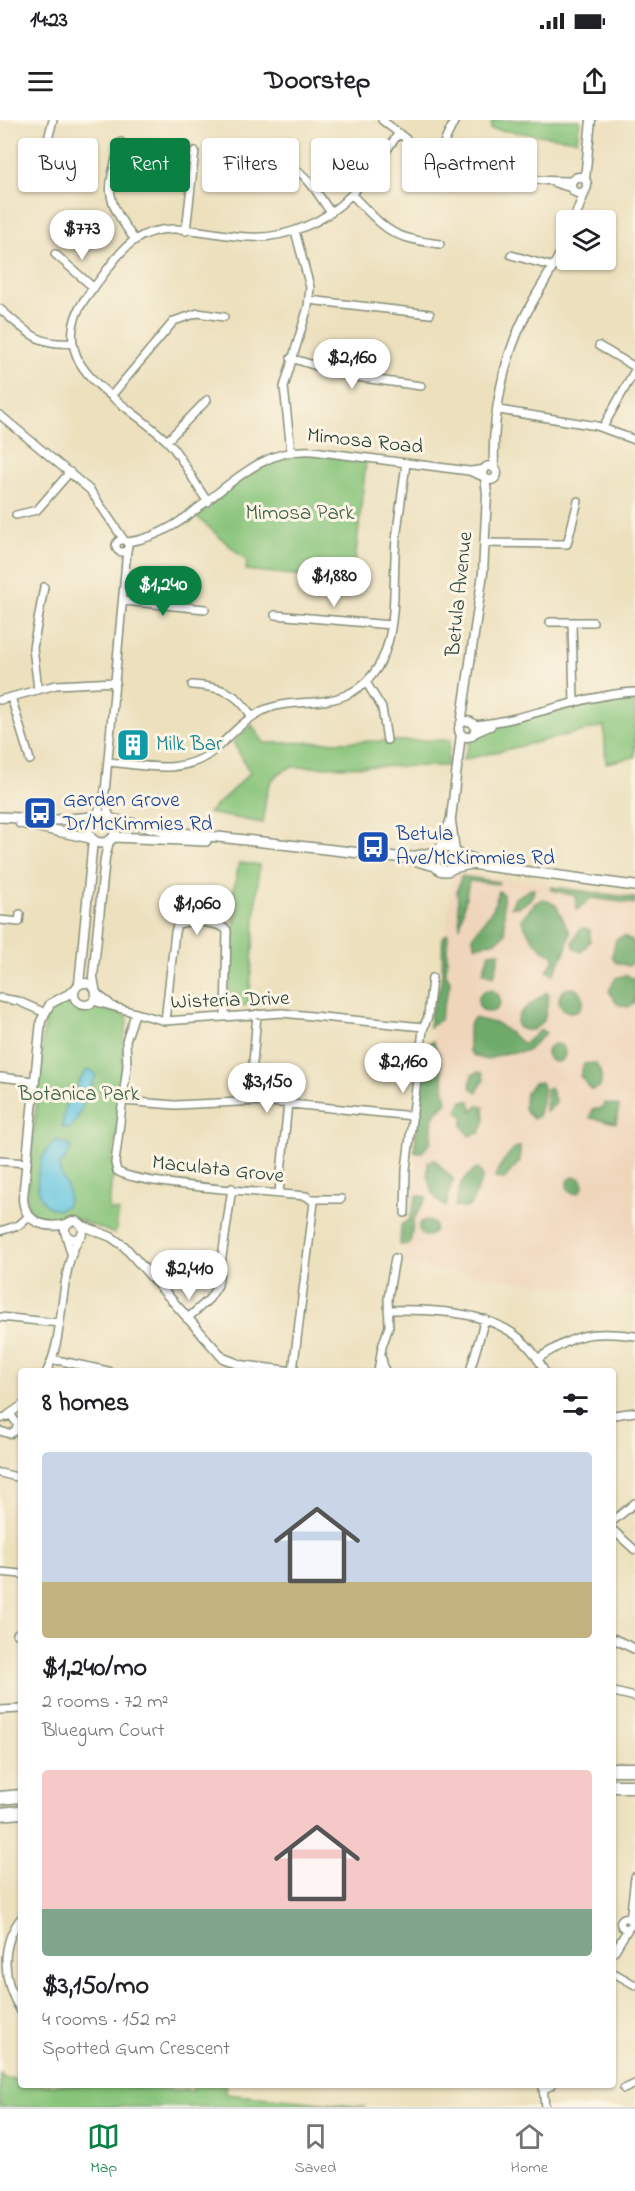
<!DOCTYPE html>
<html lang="en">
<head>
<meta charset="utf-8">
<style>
	body { margin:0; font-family:"Indie Flower",sans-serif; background:#f6f6f6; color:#202124; height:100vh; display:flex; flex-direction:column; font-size:22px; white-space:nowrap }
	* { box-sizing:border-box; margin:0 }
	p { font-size:20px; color:#757577 }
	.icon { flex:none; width:33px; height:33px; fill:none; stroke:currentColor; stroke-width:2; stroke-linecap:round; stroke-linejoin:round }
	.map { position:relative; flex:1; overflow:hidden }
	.drawer { position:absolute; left:18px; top:1248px; width:598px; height:720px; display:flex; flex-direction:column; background:#fff; border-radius:6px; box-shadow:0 2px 4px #0004 }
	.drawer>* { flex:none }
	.banner { position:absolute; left:18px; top:18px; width:600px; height:54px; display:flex; gap:12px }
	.tools { position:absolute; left:556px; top:90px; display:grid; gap:12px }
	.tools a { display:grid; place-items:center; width:60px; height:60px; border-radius:6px; background:#fff; box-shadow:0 2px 4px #0004; font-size:30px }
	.price { position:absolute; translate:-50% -51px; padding:0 14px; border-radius:21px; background:#fff; color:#222; font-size:20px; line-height:39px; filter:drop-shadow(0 2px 3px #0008) }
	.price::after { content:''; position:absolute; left:50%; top:36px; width:18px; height:14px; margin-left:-9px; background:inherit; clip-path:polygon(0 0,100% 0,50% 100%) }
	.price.current { background:#0b8043; color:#fff }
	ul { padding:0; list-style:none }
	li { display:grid; align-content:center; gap:12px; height:318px; padding:0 24px }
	li span { display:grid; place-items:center; height:186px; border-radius:6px; color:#555 }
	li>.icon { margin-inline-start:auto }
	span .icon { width:108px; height:108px; fill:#fffc; stroke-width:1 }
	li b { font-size:26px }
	h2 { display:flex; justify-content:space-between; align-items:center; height:72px; padding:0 24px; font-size:26px }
	.tag { padding:0 21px; border-radius:6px; background:#fff; box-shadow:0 2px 4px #0004; font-size:21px; line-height:54px }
	.tag.current { background:#0b8043; color:#fff }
	.status { display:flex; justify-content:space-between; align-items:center; height:42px; padding:0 30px; background:#fff; direction:ltr }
	.status svg { height:16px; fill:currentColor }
	header { display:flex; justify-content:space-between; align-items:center; height:78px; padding:0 24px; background:#fff; font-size:27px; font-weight:800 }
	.tab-bar { display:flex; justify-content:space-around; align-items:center; height:84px; border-top:2px solid #e0e0e0; background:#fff; font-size:16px; color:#757577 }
	.tab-bar a { display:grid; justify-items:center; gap:3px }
	.tab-bar .current { color:#0b8043 }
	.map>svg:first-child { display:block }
	.built { fill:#efd6bb }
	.green { fill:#88c47a; stroke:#548057; stroke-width:1.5 }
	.forest { fill:#6eaa6a; stroke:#46744f; stroke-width:1.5 }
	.water { fill:#62c5e1; stroke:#40818a; stroke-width:1.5 }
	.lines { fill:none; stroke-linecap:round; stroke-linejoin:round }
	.minor-casing { stroke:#868e78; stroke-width:10 }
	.tertiary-casing { stroke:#868e78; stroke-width:11 }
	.secondary-casing { stroke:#868e78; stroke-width:12 }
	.motorway-casing { stroke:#868e78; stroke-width:15 }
	.minor { stroke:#fff; stroke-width:7 }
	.tertiary { stroke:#fff; stroke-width:8 }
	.secondary { stroke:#fff; stroke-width:9 }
	.motorway { stroke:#fff; stroke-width:12 }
	.labels { text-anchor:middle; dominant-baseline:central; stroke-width:6; stroke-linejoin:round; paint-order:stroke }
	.street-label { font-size:21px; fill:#1f3d34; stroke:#fcf5e5 }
	.park-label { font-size:21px; fill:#395f46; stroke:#fcf5e5 }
	.culture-label { font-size:21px; fill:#0d838f; stroke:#fcf5e5; text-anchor:start }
	.transit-label { font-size:21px; fill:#164399; stroke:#fcf5e5; text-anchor:start }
</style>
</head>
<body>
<div class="status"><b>14:23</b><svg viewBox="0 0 49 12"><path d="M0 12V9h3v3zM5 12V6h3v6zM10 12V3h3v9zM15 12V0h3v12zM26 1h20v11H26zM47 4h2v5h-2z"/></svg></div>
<header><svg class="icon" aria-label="menu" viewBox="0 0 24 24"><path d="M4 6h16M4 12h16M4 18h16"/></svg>Doorstep<svg class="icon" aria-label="share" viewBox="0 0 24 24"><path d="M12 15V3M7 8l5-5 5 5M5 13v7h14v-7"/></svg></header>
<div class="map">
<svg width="635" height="1987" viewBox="0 0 635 1987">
	<rect width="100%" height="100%" fill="#fcf5e5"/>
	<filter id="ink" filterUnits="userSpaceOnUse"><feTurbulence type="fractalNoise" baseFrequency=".0167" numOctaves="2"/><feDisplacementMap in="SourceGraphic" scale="12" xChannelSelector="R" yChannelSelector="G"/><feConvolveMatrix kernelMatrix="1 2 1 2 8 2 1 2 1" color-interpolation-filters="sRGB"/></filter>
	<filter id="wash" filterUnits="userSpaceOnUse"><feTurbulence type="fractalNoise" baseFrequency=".008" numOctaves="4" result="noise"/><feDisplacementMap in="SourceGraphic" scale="24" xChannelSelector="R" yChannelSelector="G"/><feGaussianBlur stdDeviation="1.35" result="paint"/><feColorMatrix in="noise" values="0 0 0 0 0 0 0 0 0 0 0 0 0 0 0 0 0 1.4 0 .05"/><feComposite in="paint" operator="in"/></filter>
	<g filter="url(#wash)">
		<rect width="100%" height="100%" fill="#ece0bd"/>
		<path class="built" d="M459,753L635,776V1176L402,1146L453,757Z"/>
		<path class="green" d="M492,0H580L577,20L491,9Z
			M310,334L366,341L353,461L246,450L247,441L196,396C236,363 256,340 310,334Z
			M635,576V637L606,643L604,606L463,640L470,622L492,608L606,578Z
			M252,605L264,623L450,620L447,646L292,647C262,658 267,675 263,703L208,693L250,653L233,622Z
			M239,743L259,745L249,885L228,887L236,778L232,777Z
			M69,881L84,886L103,885L128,897L123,924L121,981L112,1043L115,1053L111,1064L109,1090L119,1091L115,1114L74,1098L61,1102H45L35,1097L29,1089L27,1076L44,907C48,892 52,883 69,881Z
			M0,1953L3,1958L21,1959V1965H103L192,1971L193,1965H226L225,1974L366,1987H0Z"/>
		<path class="forest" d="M461,756L499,762L498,764L469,761L460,807L457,771Z
			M552,767L635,778V784L591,778L577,790L575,776L551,770Z
			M531,769H534C534,779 521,789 511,787L515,778Z
			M499,771L503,774L505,814L497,821L476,826L472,817L493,789Z
			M543,779L556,785L570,813L566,829L553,855L547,851L554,840V836C537,828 529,816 521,799L535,783Z
			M585,808L590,810V821L581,832L574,828L573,821L580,809Z
			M448,814L446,854L450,861C449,875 442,885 440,900L429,907C431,888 432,887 439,870C445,853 441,833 443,816Z
			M624,816L635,823V840L629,846L615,842L612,836L616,819Z
			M500,832L494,857L483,852L489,833Z
			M626,855L635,859V883L628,887L617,884L609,871L616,858Z
			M559 880a12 12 0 1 1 24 0a12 12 0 1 1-24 0Z
			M478 881a11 11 0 1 1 22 0a11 11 0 1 1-22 0Z
			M546,872L549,875L544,901L533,910H524L518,907C511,892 536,883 546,872Z
			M474,898L498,904L524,924L541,910L546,913L527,931L506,933L486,940L474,936L469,931V906Z
			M433,921L439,935L447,982L433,996L431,1022L422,1032H414L426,925Z
			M547 933a9 9 0 1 1 18 0a9 9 0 1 1-18 0Z
			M595,943C601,950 603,958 600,967L592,970L580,956L584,944Z
			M477,952L482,953L484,960L477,972L470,967L472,955Z
			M541,962C546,970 541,987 538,996L533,999L524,989L526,972L534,963Z
			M550,967L556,983L546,992V969Z
			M462,981H470L472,991L479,985L484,987L485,1000L480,1013L469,1016L462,1005L464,998L457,990Z
			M605,983L619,986L616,1003L590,998L592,990L602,988Z
			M520,1027V1041L504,1059L495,1058C497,1047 507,1036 515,1028Z
			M434,1039L453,1059L446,1087C431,1079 426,1057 428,1042Z
			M475,1049H479L483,1057L470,1086L465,1088L455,1087L461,1063Z
			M567 1065a8 8 0 1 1 16 0a8 8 0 1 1-16 0Z
			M417,1075L427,1077L414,1099L410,1124L400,1125L401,1105L409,1100Z
			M419 1108a8 8 0 1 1 16 0a8 8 0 1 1-16 0Z"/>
		<path class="water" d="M87,950L93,951L96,955L75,1003L69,1009L62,1007L67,977L77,970L78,963Z
			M57,1020L72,1027L63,1043H59C58,1060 75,1067 66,1086L58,1090C27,1086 35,1033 57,1020Z"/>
	</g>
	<g filter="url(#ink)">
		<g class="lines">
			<g class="minor-casing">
				<path id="minor" d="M382,0C400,14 418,30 439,41C471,57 535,61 572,61
					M121,22C106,72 104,77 135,120
					M44,34L53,0
					M436,39L455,0
					M271,40C306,48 312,66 331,93
					M555,63L571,68
					M352,75C387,110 389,118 440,124
					M186,111L195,31
					M55,134L94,168
					M511,135L554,147
					M309,180L430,194
					M0,189C26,211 37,226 73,223
					M599,226L635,247
					M291,238L348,256L421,266
					M112,275L174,201L198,193L224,197
					M499,290L597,306L635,320
					M0,295L90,370L124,420
					M603,307L635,250
					M167,321L207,280
					M291,331L284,267L308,187L310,167L295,111
					M471,351L485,349
					M208,382C194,364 182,336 168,322C143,297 96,271 80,243C66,218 73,193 90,172C104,156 117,132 135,120C168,97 213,117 250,117C268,118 287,114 304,107C348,90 372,50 399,13
					M16,395L37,390L70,352
					M116 426a6 6 0 1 1 12 0a6 6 0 1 1-12 0Z
					M127,422C200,414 237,326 313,331L469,351L484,357
					M484,423L567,424L578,381
					M124,481L205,489
					M275,495L391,505
					M550,502H593
					M572,502L574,583
					M366,562L382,588L387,620
					M192,565C220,567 237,571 252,597
					M38,569L33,528L44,467
					M11,577L30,640
					M0,580L56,565L116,562
					M474,605C529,600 580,575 635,572
					M473,614L491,606
					M108,642C143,645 184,656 213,631C230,617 242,601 262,591C289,578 319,587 346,575C405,549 391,471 396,420C399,394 403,368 406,343
					M105,675L109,696
					M97,695L105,672L127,430
					M0,800L19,802L20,794
					M96,873L109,883
					M0,878L18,881L43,892
					M93,881L165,901L282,893L423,907
					M135,894L126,921L127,946L115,1043L117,1051C136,1065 274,1073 306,1076L314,1082L293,1251
					M165,901L175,812L177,805C188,799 217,802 227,810L225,897
					M0,957L34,961
					M250,980L257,894
					M123,981L175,985L260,981L413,996
					M0,1041L26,1043
					M279,1073L288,983
					M312,1079H341
					M405,1093L406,1049L423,910L428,896L432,858
					M0,1111L19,1105L29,1096
					M66,1116L71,1133
					M388,1190C445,1189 518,1191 544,1251
					M0,1197L59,1203
					M187,1199L209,1179L218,1165L232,1068
					M52,1239L108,1251
					M382,1239L385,1251
					M537,1239C577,1214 588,1210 635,1216
					M47,1251C66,1215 58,1150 80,1117
					M378,1251L382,1227L389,1206L388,1178L395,1138
					M470,1251L485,1199
					M8,1295L21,1286
					M614,1295L635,1292
					M0,1299L11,1295L18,1305L15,1311L10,1314L0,1311
					M0,1353L21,1358
					M614,1400L635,1383
					M614,1411L635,1430
					M0,1452L21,1454
					M17,1514L21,1516
					M614,1572L635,1577
					M0,1590L21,1589
					M620.5 1803a5.5 5.5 0 1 1 11 0a5.5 5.5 0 1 1-11 0Z
					M21,1798C0,1825 2,1861 21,1891
					M630,1800L635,1757
					M614,1832L628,1809
					M614,1853L635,1865
					M542,1965L546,1968L552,1965
					M543,1967L545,1987
					M624,1969L635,1964"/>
			</g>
			<g class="tertiary-casing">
				<path id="tertiary" d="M571 65a8 8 0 1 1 16 0a8 8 0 1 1-16 0Z
					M585,59L591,0
					M574,100L585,71
					M483 353a7 7 0 1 1 14 0a7 7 0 1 1-14 0Z
					M494,348C492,296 503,238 527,192C540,167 556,145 567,120
					M459 609a8 8 0 1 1 16 0a8 8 0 1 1-16 0Z
					M461,604L483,453L487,374L485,358
					M451,701L455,731
					M441,728L451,698L461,614
					M74 874a11 11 0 1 1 22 0a11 11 0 1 1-22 0Z
					M79,864L93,720
					M95,868L93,857L105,738L109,721
					M65 1110a9 9 0 1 1 18 0a9 9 0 1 1-18 0Z
					M67,1104C46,1109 24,1103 23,1078L41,901L50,884L74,871
					M81,1105L111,1117L124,1126L223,1238L241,1245L289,1251
					M614,1519L635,1529"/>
			</g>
			<g class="secondary-casing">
				<path id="secondary" d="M88 709a14 14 0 1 1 28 0a14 14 0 1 1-28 0Z
					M0,697L56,700L94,697
					M112,699L173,712L405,738L435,746
					M20,703L90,718
					M113,717L206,721
					M433 739a12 12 0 1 1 24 0a12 12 0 1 1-24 0Z
					M456,733L485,743
					M407,738L436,732
					M453,748L471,744L635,766"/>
			</g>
			<g class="motorway-casing">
				<path id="motorway" d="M614,1649H635
					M614,1666H635
					M0,1678L21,1676
					M0,1694L21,1692"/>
			</g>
			<use href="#minor" class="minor"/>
			<use href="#tertiary" class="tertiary"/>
			<use href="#secondary" class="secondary"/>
			<use href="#motorway" class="motorway"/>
		</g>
	</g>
	<defs>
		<g id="building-square" transform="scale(1.725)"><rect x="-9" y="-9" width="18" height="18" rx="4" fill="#0f9aa8" stroke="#fcf5e5"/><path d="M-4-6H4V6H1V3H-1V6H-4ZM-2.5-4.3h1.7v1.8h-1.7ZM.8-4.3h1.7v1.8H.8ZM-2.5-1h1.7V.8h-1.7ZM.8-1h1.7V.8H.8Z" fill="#fff"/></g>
		<g id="bus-square" transform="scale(1.725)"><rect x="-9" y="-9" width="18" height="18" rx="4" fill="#1a4fb4" stroke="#fcf5e5"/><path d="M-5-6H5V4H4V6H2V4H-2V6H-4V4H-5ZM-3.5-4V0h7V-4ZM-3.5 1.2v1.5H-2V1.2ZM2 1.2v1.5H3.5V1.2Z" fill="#fff"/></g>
	</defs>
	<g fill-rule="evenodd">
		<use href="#building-square" x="133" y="625"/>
		<use href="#bus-square" x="40" y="693"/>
		<use href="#bus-square" x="373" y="727"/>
	</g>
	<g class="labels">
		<g class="street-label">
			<text transform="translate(365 322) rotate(6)">Mimosa Road</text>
			<text transform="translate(460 474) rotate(-84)">Betula Avenue</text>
			<text transform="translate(230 881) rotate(-2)">Wisteria Drive</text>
			<text transform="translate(218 1050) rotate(6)">Maculata Grove</text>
		</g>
		<g class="park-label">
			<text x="300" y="394">Mimosa Park</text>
			<text x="79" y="975">Botanica Park</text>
		</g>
		<g class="culture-label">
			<text x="156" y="625">Milk Bar</text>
		</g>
		<g class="transit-label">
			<text x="63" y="681">Garden Grove<tspan x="63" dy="24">Dr/McKimmies Rd</tspan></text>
			<text x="396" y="715">Betula<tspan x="396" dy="24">Ave/McKimmies Rd</tspan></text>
		</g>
	</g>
</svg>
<div class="tools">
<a><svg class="icon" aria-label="layers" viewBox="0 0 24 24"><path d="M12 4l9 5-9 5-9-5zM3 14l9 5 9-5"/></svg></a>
</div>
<b class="price" style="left:82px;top:141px">$773</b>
<b class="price" style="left:352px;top:270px">$2,160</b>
<b class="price" style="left:334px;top:488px">$1,880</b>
<b class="price current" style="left:163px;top:497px">$1,240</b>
<b class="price" style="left:197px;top:816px">$1,060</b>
<b class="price" style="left:403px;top:974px">$2,160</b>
<b class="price" style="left:267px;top:994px">$3,150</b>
<b class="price" style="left:189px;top:1181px">$2,410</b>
<div class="banner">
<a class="tag">Buy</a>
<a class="tag current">Rent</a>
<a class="tag">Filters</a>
<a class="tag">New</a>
<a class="tag">Apartment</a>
</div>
<section class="drawer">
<h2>8 homes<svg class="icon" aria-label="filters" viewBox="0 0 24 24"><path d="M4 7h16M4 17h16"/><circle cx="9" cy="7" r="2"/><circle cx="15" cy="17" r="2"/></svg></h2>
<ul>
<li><span style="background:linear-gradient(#c9d6e8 70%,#c2b280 0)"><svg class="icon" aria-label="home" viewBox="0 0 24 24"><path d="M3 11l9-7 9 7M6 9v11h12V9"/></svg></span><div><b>$1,240/mo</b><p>2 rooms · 72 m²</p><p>Bluegum Court</p></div></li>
<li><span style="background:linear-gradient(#f6c9c9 75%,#7fa58c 0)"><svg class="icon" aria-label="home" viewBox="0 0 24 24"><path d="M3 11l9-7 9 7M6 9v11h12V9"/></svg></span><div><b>$3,150/mo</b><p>4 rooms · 152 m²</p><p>Spotted Gum Crescent</p></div></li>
</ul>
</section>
</div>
<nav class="tab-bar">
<a class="current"><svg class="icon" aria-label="map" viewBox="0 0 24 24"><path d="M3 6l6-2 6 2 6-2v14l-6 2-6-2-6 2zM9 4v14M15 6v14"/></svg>Map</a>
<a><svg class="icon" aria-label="saved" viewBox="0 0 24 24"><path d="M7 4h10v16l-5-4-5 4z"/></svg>Saved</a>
<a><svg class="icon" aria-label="home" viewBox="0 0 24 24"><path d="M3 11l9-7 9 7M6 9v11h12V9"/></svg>Home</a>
</nav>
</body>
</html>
